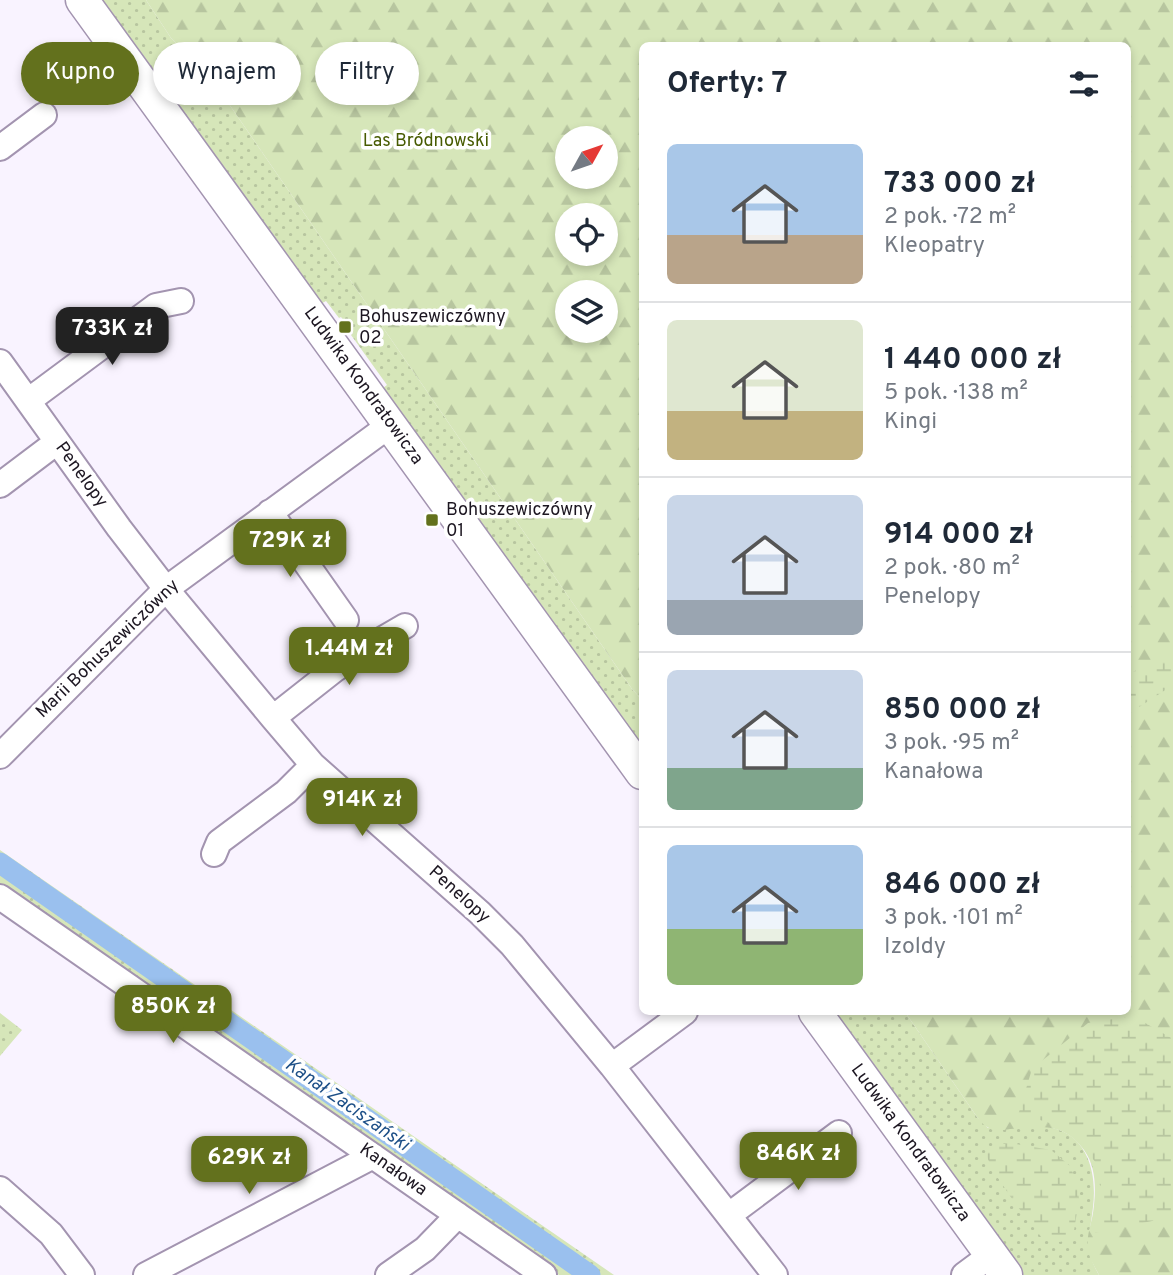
<!DOCTYPE html>
<html lang="pl">
<head>
<meta charset="utf-8">
<style>
	body { margin:0; font-family:Overpass,sans-serif; background:#f2f2f3; color:#1f2937; height:100vh; display:flex; flex-direction:column; font-size:26px; white-space:nowrap }
	* { box-sizing:border-box; margin:0 }
	p { font-size:23px; color:#747a83 }
	.icon { flex:none; width:38px; height:38px; fill:none; stroke:currentColor; stroke-width:2; stroke-linecap:round; stroke-linejoin:round }
	.map { position:relative; flex:1; overflow:hidden }
	.panel { position:absolute; left:639px; top:42px; width:492px; height:973px; display:flex; flex-direction:column; background:#fff; border-radius:10px; box-shadow:0 4px 10px #0003 }
	.panel>* { flex:none }
	.top-card { position:absolute; left:21px; top:42px; width:513px; height:63px; display:flex; gap:14px }
	.needle { width:46px; rotate:50deg }
	.tools { position:absolute; left:555px; top:126px; display:grid; gap:14px }
	.tools a { display:grid; place-items:center; width:63px; height:63px; border-radius:50%; background:#fff; box-shadow:0 4px 10px #0003; font-size:35px }
	.price { position:absolute; translate:-50% -60px; padding:0 16px; border-radius:14px; background:#63711d; color:#fff; font-size:23px; line-height:46px; filter:drop-shadow(0 2px 4px #0008) }
	.price::after { content:''; position:absolute; left:50%; top:42px; width:21px; height:16px; margin-left:-10px; background:inherit; clip-path:polygon(0 0,100% 0,50% 100%) }
	.price.active { background:#222; color:#fff }
	ul { padding:0; list-style:none }
	li { display:flex; align-items:center; gap:21px; height:175px; padding:0 28px }
	li+li { border-top:2px solid #e0e1e3 }
	li span { display:grid; place-items:center; flex:none; width:196px; height:140px; border-radius:10px; color:#555 }
	li>.icon { margin-inline-start:auto }
	span .icon { width:84px; height:84px; fill:#fffc; stroke-width:1 }
	li b { font-size:30px }
	h2 { display:flex; justify-content:space-between; align-items:center; height:84px; padding:0 28px; font-size:30px }
	.chip { padding:0 24px; border-radius:32px; background:#fff; box-shadow:0 4px 10px #0003; font-size:24px; line-height:63px }
	.chip.active { background:#63711d; color:#fff }
	.map>svg:first-child { display:block }
	.grass { fill:url(#grass-dots) }
	.forest { fill:url(#forest-firs); fill-rule:evenodd }
	.wetland { fill:url(#wetland-marsh) }
	.lines { fill:none; stroke-linecap:round; stroke-linejoin:round }
	.canal { stroke:#9ac0ee; stroke-width:21 }
	.minor-casing { stroke:#a394b0; stroke-width:28 }
	.major-casing { stroke:#a394b0; stroke-width:35 }
	.minor { stroke:#fff; stroke-width:24 }
	.major { stroke:#fff; stroke-width:32 }
	.poi-dot { fill:#63711d; stroke:#fff; stroke-width:2.5 }
	.labels { text-anchor:middle; dominant-baseline:central; stroke-width:7; stroke-linejoin:round; paint-order:stroke }
	.park-label { font-size:18px; fill:#475b02; stroke:#fff }
	.poi-label { font-size:18px; fill:#1c1621; stroke:#fff; text-anchor:start }
	.street-label { font-size:18px; fill:#1c1621; stroke:#fff }
	.water-label { font-size:19px; font-style:italic; fill:#1d4f87; stroke:#fff }
</style>
</head>
<body>
<div class="map">
<svg width="1173" height="1275" viewBox="0 0 1173 1275">
	<defs>
		<pattern id="grass-dots" width="8" height="8" patternUnits="userSpaceOnUse" patternTransform="scale(1.75)"><rect width="8" height="8" fill="#d6e6b9"/><path d="M2 2h.1M6 6h.1" fill="none" stroke="#b7c59f" stroke-width="1.8" stroke-linecap="round"/></pattern>
		<pattern id="forest-firs" width="22" height="20" patternUnits="userSpaceOnUse" patternTransform="scale(1.75)"><rect width="22" height="20" fill="#d6e6b9"/><path d="M5 1l3.5 6h-7zM16 11l3.5 6h-7z" fill="#b7c59f"/></pattern>
		<pattern id="wetland-marsh" width="20" height="14" patternUnits="userSpaceOnUse" patternTransform="scale(1.75)"><rect width="20" height="14" fill="#d6e6b9"/><path d="M1 5h8M5 5V1M11 12h8M15 12V8" fill="none" stroke="#b7c59f"/></pattern>
	</defs>
	<rect width="100%" height="100%" fill="#f9f3ff"/>
	<path class="grass" d="M96,0H146L171,38L211,78L632,689L642,700V754L379,391L387,385L351,335L353,333L341,317L339,318L326,301L317,306Z
		M0,850L614,1275H559L0,886Z
		M829,1012H905L977,1117L988,1128C1009,1127 1033,1123 1053,1128C1089,1137 1097,1175 1093,1207C1090,1236 1083,1247 1099,1275H1020Z
		M0,1013L22,1030L0,1056Z"/>
	<path class="forest" d="M146,0H1173V1275H1099C1095,1267 1090,1260 1088,1250C1086,1237 1091,1225 1093,1213C1096,1192 1097,1168 1084,1150C1064,1122 1040,1126 1010,1129C1003,1130 995,1132 989,1128C984,1126 980,1121 977,1117L905,1012H1127V46H642V700L632,689L211,78L171,38ZM567,138H606V177H567ZM567,215H606V254H567ZM567,292H606V331H567Z"/>
	<path class="wetland" d="M1173,651V685L1127,715V675Z
		M1133,1016L1173,1039V1214L1171,1217L1095,1233L1103,1202L1096,1163L1070,1129L1040,1120L1016,1122L1032,1069L1088,1023Z
		M1010,1143L1051,1150L1070,1166L1077,1183L1079,1199L1073,1237L1060,1242L1042,1238L1014,1202L994,1172L986,1155L993,1145Z"/>
	<g class="lines">
		<path class="canal" d="M0,863L590,1275"/>
		<g class="minor-casing">
			<path id="minor" d="M0,148L44,115
				M0,362L119,528L166,589L273,718L313,765L480,913L512,945L612,1066L775,1275
				M28,401L156,306L181,301
				M0,485L57,442
				M270,512L346,620
				M273,718L334,670L362,651L405,626
				M0,756L166,589L390,425
				M214,854L219,842L286,792L313,765
				M0,897L544,1275
				M612,1066L685,1012
				M0,1189L51,1234L82,1275
				M729,1215L839,1133
				M146,1275L373,1156
				M388,1275L425,1249L458,1215
				M964,1275L991,1255"/>
		</g>
		<g class="major-casing">
			<path id="major" d="M82,0L642,773
				M815,1012L1006,1275"/>
		</g>
		<use href="#minor" class="minor"/>
		<use href="#major" class="major"/>
	</g>
	<g class="poi-dot">
		<rect x="338" y="320" width="14" height="14" rx="3.5"/>
		<rect x="425" y="513" width="14" height="14" rx="3.5"/>
	</g>
	<g class="labels">
		<g class="park-label">
			<text x="426" y="141">Las Bródnowski</text>
		</g>
		<g class="poi-label">
			<text x="359" y="317">Bohuszewiczówny<tspan x="359" dy="21">02</tspan></text>
			<text x="446" y="510">Bohuszewiczówny<tspan x="446" dy="21">01</tspan></text>
		</g>
		<g class="street-label">
			<text transform="translate(363 386) rotate(54)">Ludwika Kondratowicza</text>
			<text transform="translate(81 475) rotate(54)">Penelopy</text>
			<text transform="translate(108 649) rotate(-44)">Marii Bohuszewiczówny</text>
			<text transform="translate(459 895) rotate(42)">Penelopy</text>
			<text transform="translate(910 1143) rotate(54)">Ludwika Kondratowicza</text>
			<text transform="translate(393 1170) rotate(35)">Kanałowa</text>
		</g>
		<g class="water-label">
			<text transform="translate(347 1105) rotate(35)">Kanał Zaciszański</text>
		</g>
	</g>
</svg>
<div class="tools">
<a><svg class="needle" viewBox="-14 -14 28 28"><path d="M0-13l5 13h-10z" fill="#e53935"/><path d="M0 13l5-13h-10z" fill="#747a83"/></svg></a>
<a><svg class="icon" aria-label="locate" viewBox="0 0 24 24"><circle cx="12" cy="12" r="6"/><path d="M12 2v4M12 18v4M2 12h4M18 12h4"/></svg></a>
<a><svg class="icon" aria-label="layers" viewBox="0 0 24 24"><path d="M12 4l9 5-9 5-9-5zM3 14l9 5 9-5"/></svg></a>
</div>
<b class="price active" style="left:112px;top:367px">733K zł</b>
<b class="price" style="left:290px;top:579px">729K zł</b>
<b class="price" style="left:349px;top:687px">1.44M zł</b>
<b class="price" style="left:362px;top:838px">914K zł</b>
<b class="price" style="left:173px;top:1045px">850K zł</b>
<b class="price" style="left:798px;top:1192px">846K zł</b>
<b class="price" style="left:249px;top:1196px">629K zł</b>
<div class="top-card">
<a class="chip active">Kupno</a>
<a class="chip">Wynajem</a>
<a class="chip">Filtry</a>
</div>
<section class="panel">
<h2>Oferty: 7<svg class="icon" aria-label="filters" viewBox="0 0 24 24"><path d="M4 7h16M4 17h16"/><circle cx="9" cy="7" r="2"/><circle cx="15" cy="17" r="2"/></svg></h2>
<ul>
<li><span style="background:linear-gradient(#a9c7e8 65%,#b9a48a 0)"><svg class="icon" aria-label="home" viewBox="0 0 24 24"><path d="M3 11l9-7 9 7M6 9v11h12V9"/></svg></span><div><b>733 000 zł</b><p>2 pok. · 72 m²</p><p>Kleopatry</p></div></li>
<li><span style="background:linear-gradient(#dfe7d0 65%,#c2b280 0)"><svg class="icon" aria-label="home" viewBox="0 0 24 24"><path d="M3 11l9-7 9 7M6 9v11h12V9"/></svg></span><div><b>1 440 000 zł</b><p>5 pok. · 138 m²</p><p>Kingi</p></div></li>
<li><span style="background:linear-gradient(#c9d6e8 75%,#9aa5b1 0)"><svg class="icon" aria-label="home" viewBox="0 0 24 24"><path d="M3 11l9-7 9 7M6 9v11h12V9"/></svg></span><div><b>914 000 zł</b><p>2 pok. · 80 m²</p><p>Penelopy</p></div></li>
<li><span style="background:linear-gradient(#c9d6e8 70%,#7fa58c 0)"><svg class="icon" aria-label="home" viewBox="0 0 24 24"><path d="M3 11l9-7 9 7M6 9v11h12V9"/></svg></span><div><b>850 000 zł</b><p>3 pok. · 95 m²</p><p>Kanałowa</p></div></li>
<li><span style="background:linear-gradient(#a9c7e8 60%,#8fb573 0)"><svg class="icon" aria-label="home" viewBox="0 0 24 24"><path d="M3 11l9-7 9 7M6 9v11h12V9"/></svg></span><div><b>846 000 zł</b><p>3 pok. · 101 m²</p><p>Izoldy</p></div></li>
</ul>
</section>
</div>
</body>
</html>
